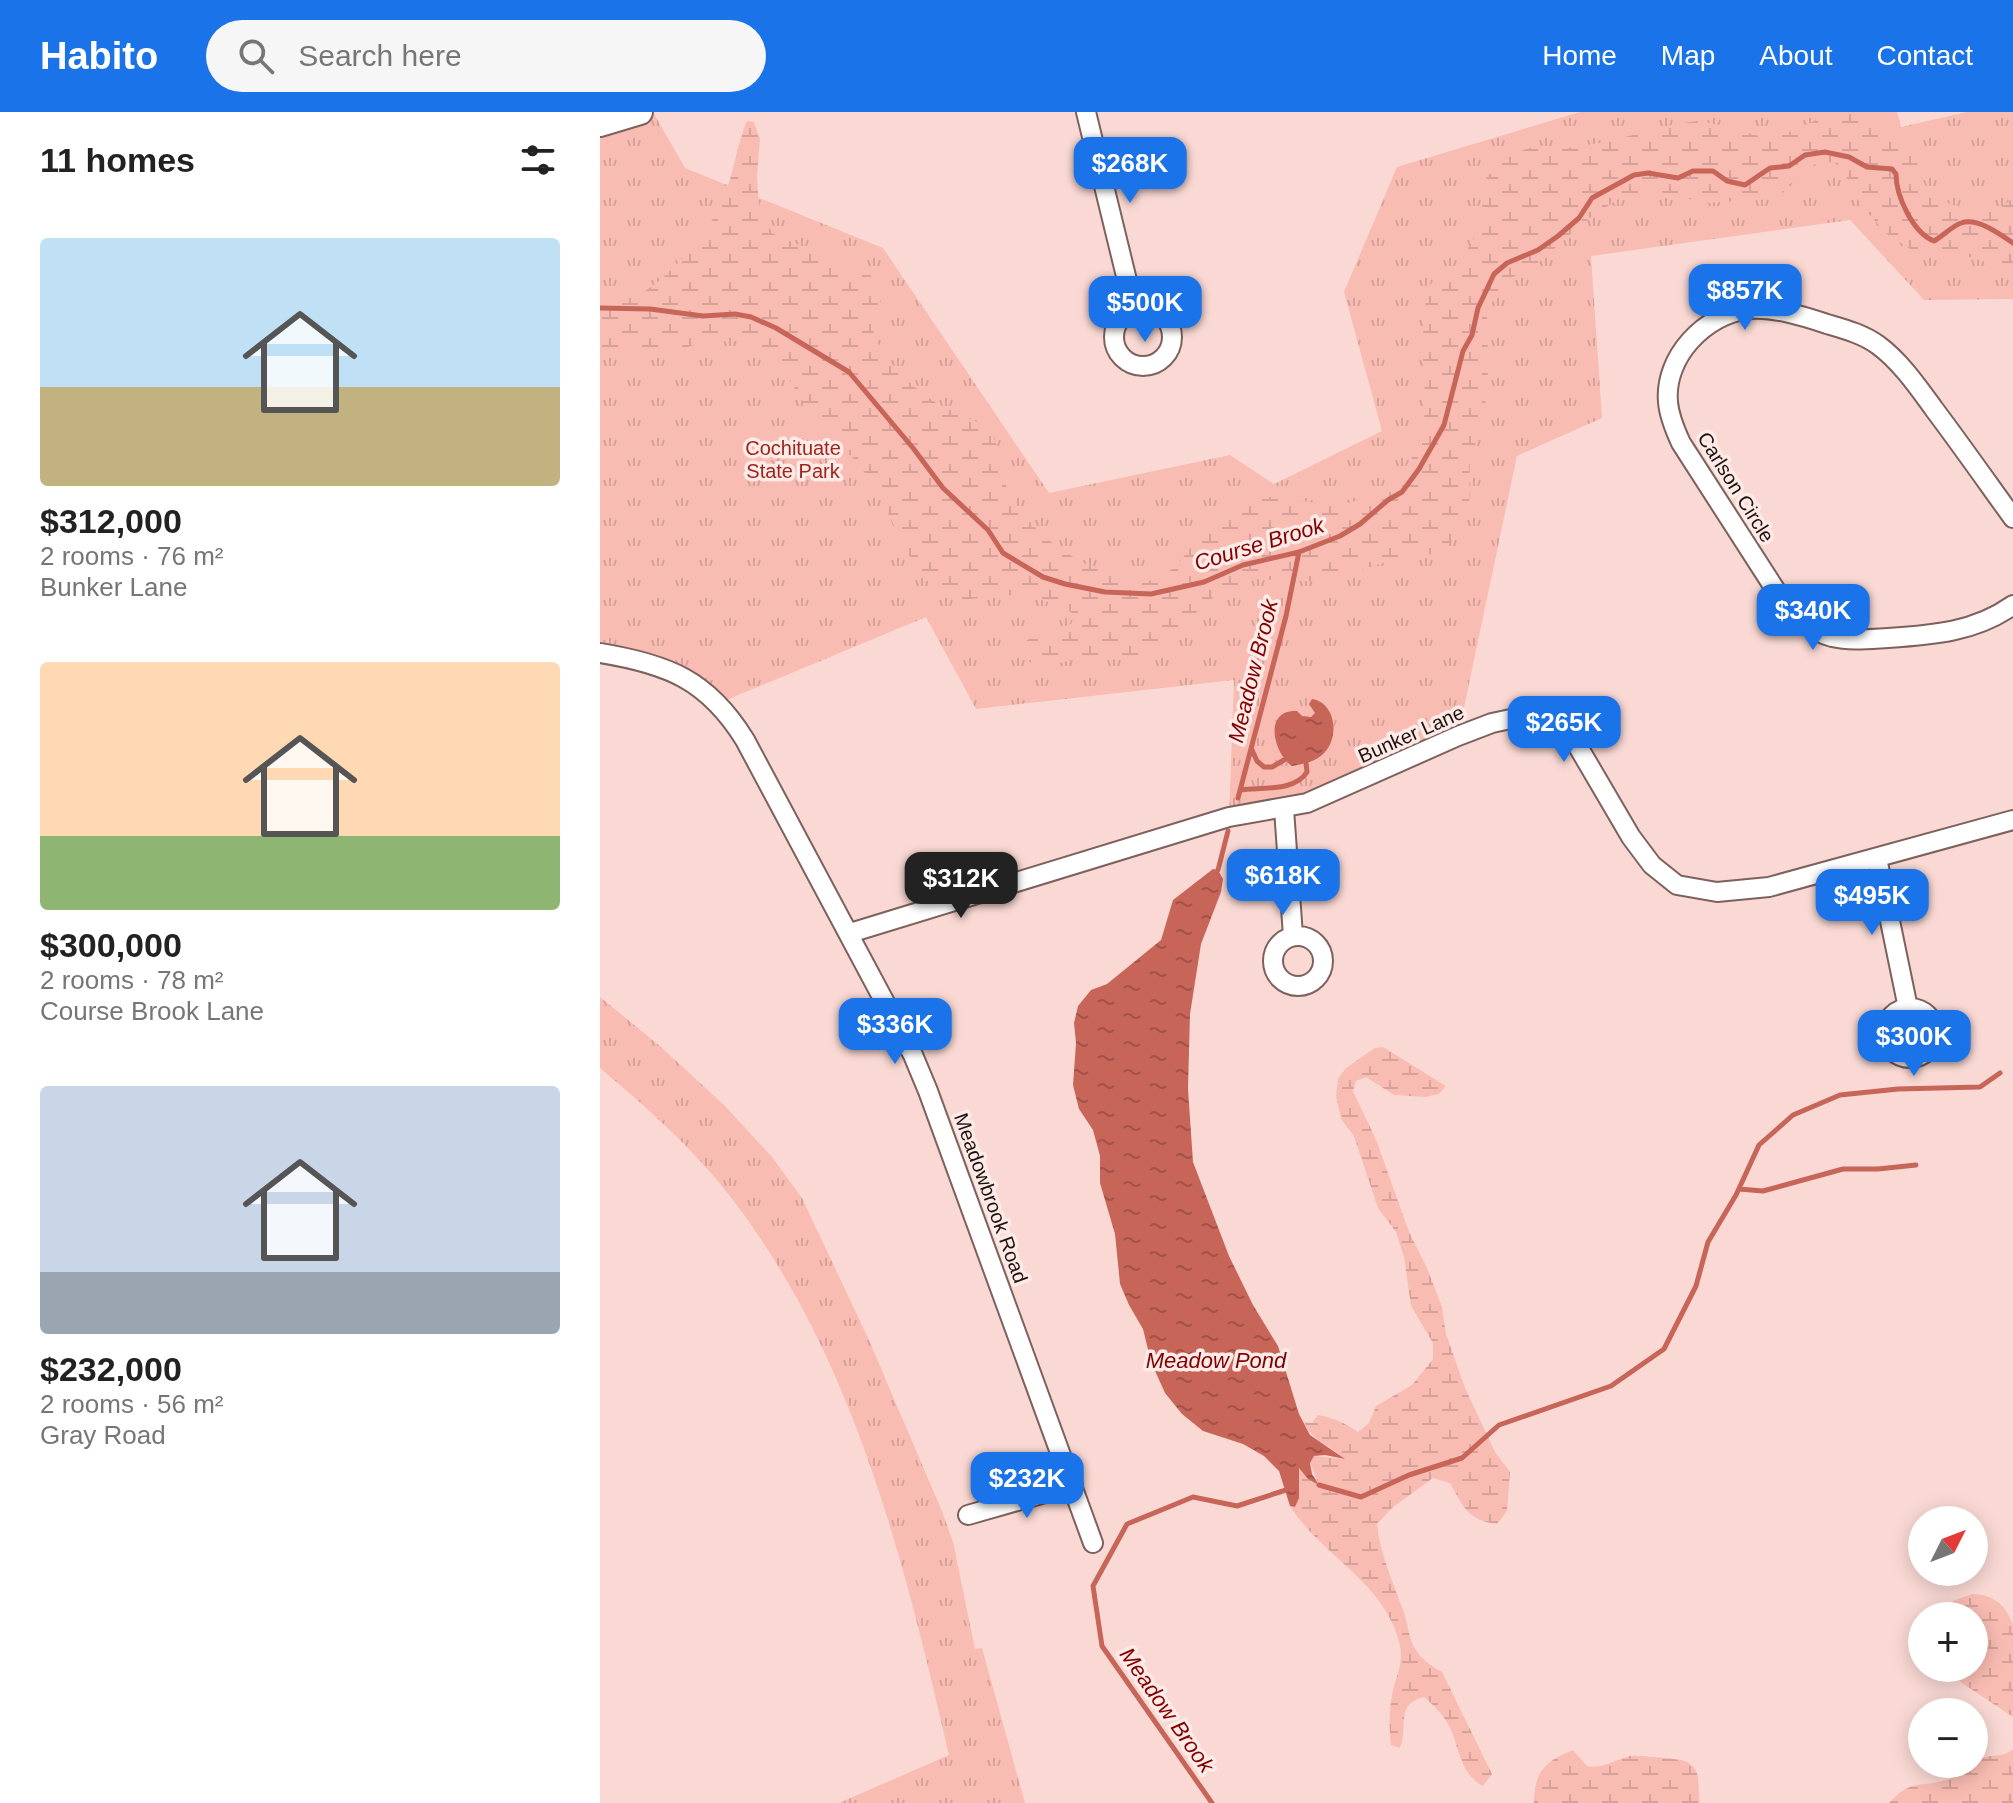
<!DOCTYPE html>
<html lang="en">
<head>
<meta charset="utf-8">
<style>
	body { margin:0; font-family:Helvetica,sans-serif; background:#f6f6f6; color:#222; height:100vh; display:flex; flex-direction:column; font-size:30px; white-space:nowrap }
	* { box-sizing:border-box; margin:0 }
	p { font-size:26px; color:#767676 }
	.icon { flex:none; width:44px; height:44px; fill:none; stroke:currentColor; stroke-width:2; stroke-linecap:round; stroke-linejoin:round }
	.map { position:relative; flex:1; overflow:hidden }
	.panel { display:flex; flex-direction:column; background:#fff; width:600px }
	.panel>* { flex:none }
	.needle { width:52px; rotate:48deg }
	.fabs { position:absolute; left:1308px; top:1394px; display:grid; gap:16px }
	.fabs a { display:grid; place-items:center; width:80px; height:80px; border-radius:50%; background:#fff; box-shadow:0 4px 20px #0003; font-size:40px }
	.price { position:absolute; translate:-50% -68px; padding:0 18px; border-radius:16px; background:#1a73e8; color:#fff; font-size:26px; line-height:52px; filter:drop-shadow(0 2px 4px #0008) }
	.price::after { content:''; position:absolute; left:50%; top:48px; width:24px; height:18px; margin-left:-12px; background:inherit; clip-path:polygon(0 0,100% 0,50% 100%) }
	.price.active { background:#222; color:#fff }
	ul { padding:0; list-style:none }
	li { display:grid; align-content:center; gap:16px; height:424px; padding:0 40px }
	li span { display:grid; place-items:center; height:248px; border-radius:8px; color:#555 }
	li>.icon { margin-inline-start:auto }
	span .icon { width:144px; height:144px; fill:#fffc; stroke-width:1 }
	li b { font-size:34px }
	h2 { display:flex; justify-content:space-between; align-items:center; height:96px; padding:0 40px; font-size:34px }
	header { display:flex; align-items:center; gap:48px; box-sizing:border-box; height:112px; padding:0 40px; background:#1a73e8; color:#fff }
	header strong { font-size:38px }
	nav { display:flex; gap:44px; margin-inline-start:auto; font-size:28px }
	.search { width:560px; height:72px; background:#f6f6f6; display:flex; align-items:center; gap:20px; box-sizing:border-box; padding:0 28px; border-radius:44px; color:#767676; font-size:30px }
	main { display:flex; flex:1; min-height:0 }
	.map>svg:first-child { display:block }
	.grass { fill:url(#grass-tufts) }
	.wetland { fill:url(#wetland-marsh) }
	.water { fill:url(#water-ripples) }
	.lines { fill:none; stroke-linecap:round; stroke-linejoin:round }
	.stream { stroke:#c86559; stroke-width:5 }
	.street-casing { stroke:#7d615d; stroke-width:22 }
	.secondary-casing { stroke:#7d615d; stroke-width:28 }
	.street { stroke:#fff; stroke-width:18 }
	.secondary { stroke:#fff; stroke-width:24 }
	.labels { text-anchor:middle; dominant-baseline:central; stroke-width:7; stroke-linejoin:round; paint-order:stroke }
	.park-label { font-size:20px; fill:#9d251e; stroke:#feeae6 }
	.street-label { font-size:20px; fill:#1d1210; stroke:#feeae6 }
	.water-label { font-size:22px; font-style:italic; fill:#820002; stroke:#feeae6 }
</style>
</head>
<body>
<header>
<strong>Habito</strong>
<div class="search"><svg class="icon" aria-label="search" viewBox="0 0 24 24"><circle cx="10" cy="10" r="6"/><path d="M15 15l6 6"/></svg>Search here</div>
<nav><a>Home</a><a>Map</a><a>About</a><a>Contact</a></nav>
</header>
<main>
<section class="panel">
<h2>11 homes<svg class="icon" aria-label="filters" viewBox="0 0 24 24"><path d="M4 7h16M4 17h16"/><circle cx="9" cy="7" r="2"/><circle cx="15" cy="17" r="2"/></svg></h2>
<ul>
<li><span style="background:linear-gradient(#bfe0f5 60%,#c2b280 0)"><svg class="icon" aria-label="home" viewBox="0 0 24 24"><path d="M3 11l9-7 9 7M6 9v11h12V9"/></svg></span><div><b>$312,000</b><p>2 rooms · 76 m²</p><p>Bunker Lane</p></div></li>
<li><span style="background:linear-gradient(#ffd9b3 70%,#8fb573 0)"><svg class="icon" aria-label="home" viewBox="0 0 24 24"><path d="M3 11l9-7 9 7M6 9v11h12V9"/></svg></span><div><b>$300,000</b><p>2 rooms · 78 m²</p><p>Course Brook Lane</p></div></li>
<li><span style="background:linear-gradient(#c9d6e8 75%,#9aa5b1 0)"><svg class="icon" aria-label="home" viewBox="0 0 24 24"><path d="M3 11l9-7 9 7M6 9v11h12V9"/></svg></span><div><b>$232,000</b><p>2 rooms · 56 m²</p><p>Gray Road</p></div></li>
</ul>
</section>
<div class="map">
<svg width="1413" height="1691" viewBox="0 0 1413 1691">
	<defs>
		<pattern id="grass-tufts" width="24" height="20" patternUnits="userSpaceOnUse" patternTransform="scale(2)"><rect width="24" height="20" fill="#f9bcb3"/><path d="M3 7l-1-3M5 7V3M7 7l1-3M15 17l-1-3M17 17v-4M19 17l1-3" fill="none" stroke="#d5a199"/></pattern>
		<pattern id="wetland-marsh" width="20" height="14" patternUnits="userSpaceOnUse" patternTransform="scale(2)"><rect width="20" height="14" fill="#f9bcb3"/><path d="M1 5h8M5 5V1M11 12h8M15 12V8" fill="none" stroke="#d5a199"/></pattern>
		<pattern id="water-ripples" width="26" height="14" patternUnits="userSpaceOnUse" patternTransform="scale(2)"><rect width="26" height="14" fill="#c86559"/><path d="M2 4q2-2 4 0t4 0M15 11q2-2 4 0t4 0" fill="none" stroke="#a25248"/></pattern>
	</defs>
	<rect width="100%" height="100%" fill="#fad9d4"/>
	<path class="grass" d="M40,0H53L85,56L283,136L449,381L630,343L674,372L782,319L744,180L797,55L980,0H1297L1301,15L1367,0H1413V187L1324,188L1250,108L991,144L1002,306L917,344L858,624L728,683L629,705L634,568L376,597L326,505L119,591L104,577L0,541V12Z
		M0,885L61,935L125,994L172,1045L202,1086L268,1226L341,1397L353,1430L375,1537L382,1536L425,1691H239L349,1643C304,1449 254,1243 129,1083C92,1035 46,995 0,956Z"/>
	<path class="wetland" d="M1253,0C1279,8 1306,30 1319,55C1322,62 1323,72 1328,78C1338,91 1376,102 1392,99C1399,98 1408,90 1413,86V164L1407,166L1392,158L1383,149L1359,142L1338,144L1312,138L1287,122L1265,98L1249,75L1246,61L1235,51L1221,49L1201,60L1180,84L1161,88L1102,91L1074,82L1051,79L1020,86L988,107L939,150L921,159L903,173L887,198L888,260L884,310L870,344L869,402L855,427L836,442L805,444L723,470L658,467L623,478L602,494L563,538L544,548L479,547L444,554L431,551L421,542L427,528L471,512L475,503L460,493L433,486L406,483L361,488L339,481L315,456L273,371L251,344L211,304L182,255L159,237L136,229L107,230L68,240H0V185C9,186 22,189 31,186C62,175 102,127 118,98C133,71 135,37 147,9L154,10L160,27L157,64L159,95L172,121L246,154L269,162L279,172C280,177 281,184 280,190C279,202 270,212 275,225C286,253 325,288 352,299C365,305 380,309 389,319C401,332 400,356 405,371C421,414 466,445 506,461C513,464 521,469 529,470C589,476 591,406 641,389C672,378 705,393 737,392C754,392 767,385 781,376C832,344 826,300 823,247C822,224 825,199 827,175L861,149L877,121L879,98L886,66L903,48L928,36L957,38L1005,30L1076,12L1098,9L1126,14L1158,24H1180L1224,5Z
		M783,935L846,974L839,982L825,985L794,983L766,965L756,969L753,979L777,1030L809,1120L827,1156L842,1195L846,1222L865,1276L895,1340L910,1360L907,1399L897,1412C868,1409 863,1394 850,1371L833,1366L792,1396L777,1412C780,1442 793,1470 803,1498C808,1510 808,1524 814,1535C821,1547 831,1554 842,1560L892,1662L883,1674C859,1661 860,1636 849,1614C844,1603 833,1593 824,1585C794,1593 809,1613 800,1636L791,1633C789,1616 789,1600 792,1583C795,1566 804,1552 800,1534C787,1471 721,1444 690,1394L695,1395L699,1355L718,1371L710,1350L714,1344L743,1347C730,1331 714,1332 704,1310L712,1311L718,1303C732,1305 747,1312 758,1320L769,1311L776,1294L812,1273L833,1247V1231L811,1194L804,1145L796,1120L778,1096L754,1024L741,1007L736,984L738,967L746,956L775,936Z
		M1372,1482C1393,1482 1406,1493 1413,1513V1605L1362,1571L1347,1556H1374V1504H1344L1353,1489Z
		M1413,1637V1691H1289C1312,1666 1320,1676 1346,1668C1359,1665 1368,1654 1378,1648C1389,1641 1402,1647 1413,1637Z
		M973,1638L987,1654C1004,1657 1014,1648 1030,1644C1037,1643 1083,1647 1087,1650C1091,1652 1094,1655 1096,1659C1100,1667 1098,1682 1100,1691H934C934,1660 945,1649 973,1638Z"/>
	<path class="water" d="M712,587C737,591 740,628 722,643C714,650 703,652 692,654C673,641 663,597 697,599L702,604L711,605L715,601L709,592Z
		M613,757L618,758L623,767L621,780L601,832L590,902L588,977L593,1050L629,1144L653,1193L678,1234L699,1302L710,1323L745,1347L725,1343L714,1344L710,1351L712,1362L719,1373L708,1367L699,1356V1386L695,1395L690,1394L679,1359L664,1344L643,1332L603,1319L582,1302L565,1281L551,1250L543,1217L529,1193L520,1172L515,1122L500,1071V1044L493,1018L479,997L473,973L476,931L474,911L478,894L491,878L507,872L561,828L573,788Z"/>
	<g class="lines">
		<path class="stream" d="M0,196L50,197L103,204L135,202L151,205L176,216L249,260L313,336L343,376L388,418L403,441L443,465L465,472L505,480L551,482L604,470L643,453L699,440L740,424L760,412L788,388L802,380L819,357L844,313L863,239L872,223L878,196L894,162L907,151L938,138L958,124L979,106L992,86L1034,63L1048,61L1078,66L1093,59H1113L1127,69L1145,73L1170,56L1189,54L1205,43L1225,40L1249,45L1267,55L1292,57L1296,62C1296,84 1313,121 1334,129C1343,124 1352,114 1361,111C1377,105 1400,122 1413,131
			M652,638L657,649L664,655H672L684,648
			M640,678C660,675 695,680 707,660L706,651
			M638,686L686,504L699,440
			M618,758L628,719
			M1139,1077L1163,1079L1243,1057H1278L1316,1053
			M719,1373L761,1385L809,1363L862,1346L899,1313L1011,1274L1064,1237L1096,1174L1108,1130L1136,1083L1159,1033L1193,1003L1240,983L1298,977L1380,975L1400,961
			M612,1691L502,1534L493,1474L527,1412L593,1385L637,1394L686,1378"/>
		<g class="street-casing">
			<path id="street" d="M486,0L534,197
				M514 225a29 29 0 1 1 58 0a29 29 0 1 1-58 0Z
				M1413,406C1387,370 1361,333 1334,297C1318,275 1300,249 1278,233C1263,222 1244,217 1227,212C1203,204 1174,195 1149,197C1105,202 1064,245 1068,290C1069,304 1075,318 1081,331L1182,488C1196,504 1210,519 1232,525C1250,529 1269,527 1288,526C1333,523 1375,520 1413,493
				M0,541C68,552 108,568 145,628L313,943L328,979L493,1431
				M684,697L693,824
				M1277,746L1308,896
				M250,821L629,705L707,691L858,624L892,611L925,604L943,606L960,613L973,626L1031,725L1052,753L1077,773L1117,780L1169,775L1413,708
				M673 849a25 25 0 1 1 50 0a25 25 0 1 1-50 0Z
				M1285 921a25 25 0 1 1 50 0a25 25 0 1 1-50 0Z
				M368,1403L473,1373"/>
		</g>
		<g class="secondary-casing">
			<path id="secondary" d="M0,12L40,0"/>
		</g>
		<use href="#street" class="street"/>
		<use href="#secondary" class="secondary"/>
	</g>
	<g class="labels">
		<g class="park-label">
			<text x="193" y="336">Cochituate<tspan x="193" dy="23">State Park</tspan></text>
		</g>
		<g class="street-label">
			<text transform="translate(1136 375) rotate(58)">Carlson Circle</text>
			<text transform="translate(811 622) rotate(-24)">Bunker Lane</text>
			<text transform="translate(391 1086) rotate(70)">Meadowbrook Road</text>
		</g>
		<g class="water-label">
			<text transform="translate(659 432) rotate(-17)">Course Brook</text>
			<text transform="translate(653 559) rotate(-76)">Meadow Brook</text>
			<text x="616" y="1248">Meadow Pond</text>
			<text transform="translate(567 1598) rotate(55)">Meadow Brook</text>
		</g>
	</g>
</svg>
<div class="fabs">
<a><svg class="needle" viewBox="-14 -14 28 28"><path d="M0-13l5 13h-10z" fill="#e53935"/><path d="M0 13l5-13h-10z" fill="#767676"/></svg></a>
<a>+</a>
<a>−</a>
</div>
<b class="price" style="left:530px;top:93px">$268K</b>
<b class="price" style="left:1145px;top:220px">$857K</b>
<b class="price" style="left:545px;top:232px">$500K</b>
<b class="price" style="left:1213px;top:540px">$340K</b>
<b class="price" style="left:964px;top:652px">$265K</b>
<b class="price" style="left:683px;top:805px">$618K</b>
<b class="price active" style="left:361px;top:808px">$312K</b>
<b class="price" style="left:1272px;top:825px">$495K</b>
<b class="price" style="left:295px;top:954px">$336K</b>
<b class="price" style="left:1314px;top:966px">$300K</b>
<b class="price" style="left:427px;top:1408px">$232K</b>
</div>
</main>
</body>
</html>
